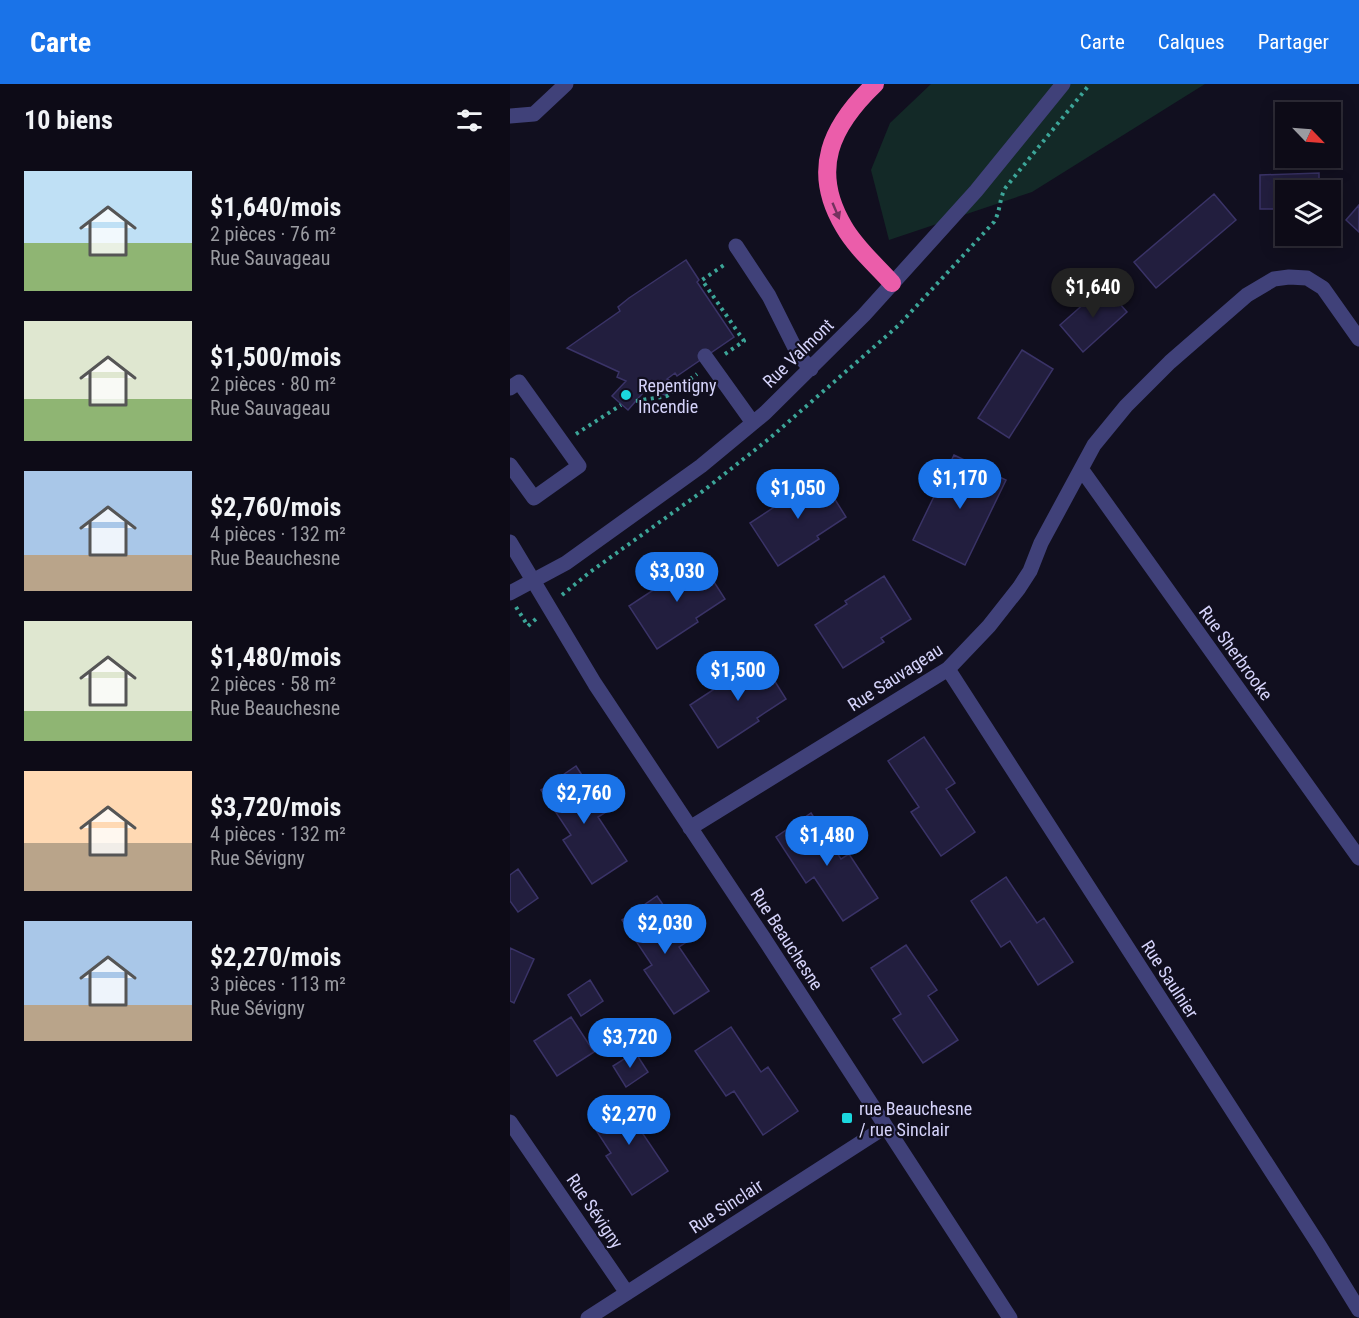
<!DOCTYPE html>
<html lang="fr">
<head>
<meta charset="utf-8">
<style>
	body { margin:0; font-family:"Roboto Condensed",sans-serif; background:#161420; color:#f1f3f6; height:100vh; display:flex; flex-direction:column; font-size:22px; white-space:nowrap }
	* { box-sizing:border-box; margin:0 }
	p { font-size:20px; color:#9a9ba1 }
	.icon { flex:none; width:33px; height:33px; fill:none; stroke:currentColor; stroke-width:2; stroke-linecap:round; stroke-linejoin:round }
	.map { position:relative; flex:1; overflow:hidden }
	.sheet { display:flex; flex-direction:column; background:#0d0b17; width:510px }
	.sheet>* { flex:none }
	.needle { width:39px; rotate:115deg }
	.buttons { position:absolute; left:765px; top:18px; display:grid; gap:12px }
	.buttons a { display:grid; place-items:center; width:66px; height:66px; border-radius:0px; background:#0d0b17; box-shadow:0 3px 15px #0003,0 0 0 2px #2d2b36; font-size:30px }
	.price { position:absolute; translate:-50% -51px; padding:0 14px; border-radius:21px; background:#1a73e8; color:#fff; font-size:20px; line-height:39px; filter:drop-shadow(0 2px 3px #0008) }
	.price::after { content:''; position:absolute; left:50%; top:36px; width:18px; height:14px; margin-left:-9px; background:inherit; clip-path:polygon(0 0,100% 0,50% 100%) }
	.price.current { background:#222; color:#fff }
	ul { padding:0; list-style:none }
	li { display:flex; align-items:center; gap:18px; height:150px; padding:0 24px }
	li span { display:grid; place-items:center; flex:none; width:168px; height:120px; border-radius:0px; color:#555 }
	li>.icon { margin-inline-start:auto }
	span .icon { width:72px; height:72px; fill:#fffc; stroke-width:1 }
	li b { font-size:26px }
	h2 { display:flex; justify-content:space-between; align-items:center; height:72px; padding:0 24px; font-size:26px }
	header { display:flex; align-items:center; gap:36px; box-sizing:border-box; height:84px; padding:0 30px; background:#1a73e8; color:#fff }
	header strong { font-size:28px }
	nav { display:flex; gap:33px; margin-inline-start:auto; font-size:21px }
	main { display:flex; flex:1; min-height:0 }
	.map>svg:first-child { display:block }
	.green { fill:#132927 }
	.building { fill:#221e3e; stroke:#3a3367; stroke-width:1.5 }
	.lines { fill:none; stroke-linecap:round; stroke-linejoin:round }
	.path { stroke:#3ca598; stroke-width:4; stroke-dasharray:3 4.5; stroke-linecap:butt }
	.minor { stroke:#404179; stroke-width:15 }
	.highway { stroke:#eb5daa; stroke-width:18 }
	.oneway { fill:#73325e }
	.poi-dot { fill:#1bd7de; stroke:#110f1f; stroke-width:2 }
	.labels { text-anchor:middle; dominant-baseline:central; stroke-width:4.5; stroke-linejoin:round; paint-order:stroke }
	.street-label { font-size:18px; fill:#d5d3fa; stroke:#110f1f }
	.poi-label { font-size:18px; fill:#d5d3fa; stroke:#110f1f; text-anchor:start }
</style>
</head>
<body>
<header>
<strong>Carte</strong>
<nav><a>Carte</a><a>Calques</a><a>Partager</a></nav>
</header>
<main>
<section class="sheet">
<h2>10 biens<svg class="icon" aria-label="filters" viewBox="0 0 24 24"><path d="M4 7h16M4 17h16"/><circle cx="9" cy="7" r="2"/><circle cx="15" cy="17" r="2"/></svg></h2>
<ul>
<li><span style="background:linear-gradient(#bfe0f5 60%,#8fb573 0)"><svg class="icon" aria-label="home" viewBox="0 0 24 24"><path d="M3 11l9-7 9 7M6 9v11h12V9"/></svg></span><div><b>$1,640/mois</b><p>2 pièces · 76 m²</p><p>Rue Sauvageau</p></div></li>
<li><span style="background:linear-gradient(#dfe7d0 65%,#8fb573 0)"><svg class="icon" aria-label="home" viewBox="0 0 24 24"><path d="M3 11l9-7 9 7M6 9v11h12V9"/></svg></span><div><b>$1,500/mois</b><p>2 pièces · 80 m²</p><p>Rue Sauvageau</p></div></li>
<li><span style="background:linear-gradient(#a9c7e8 70%,#b9a48a 0)"><svg class="icon" aria-label="home" viewBox="0 0 24 24"><path d="M3 11l9-7 9 7M6 9v11h12V9"/></svg></span><div><b>$2,760/mois</b><p>4 pièces · 132 m²</p><p>Rue Beauchesne</p></div></li>
<li><span style="background:linear-gradient(#dfe7d0 75%,#8fb573 0)"><svg class="icon" aria-label="home" viewBox="0 0 24 24"><path d="M3 11l9-7 9 7M6 9v11h12V9"/></svg></span><div><b>$1,480/mois</b><p>2 pièces · 58 m²</p><p>Rue Beauchesne</p></div></li>
<li><span style="background:linear-gradient(#ffd9b3 60%,#b9a48a 0)"><svg class="icon" aria-label="home" viewBox="0 0 24 24"><path d="M3 11l9-7 9 7M6 9v11h12V9"/></svg></span><div><b>$3,720/mois</b><p>4 pièces · 132 m²</p><p>Rue Sévigny</p></div></li>
<li><span style="background:linear-gradient(#a9c7e8 70%,#b9a48a 0)"><svg class="icon" aria-label="home" viewBox="0 0 24 24"><path d="M3 11l9-7 9 7M6 9v11h12V9"/></svg></span><div><b>$2,270/mois</b><p>3 pièces · 113 m²</p><p>Rue Sévigny</p></div></li>
</ul>
</section>
<div class="map">
<svg width="849" height="1234" viewBox="0 0 849 1234">
	<rect width="100%" height="100%" fill="#110f1f"/>
	<path class="green" d="M421,0H695L522,108L379,156L361,86L380,39Z"/>
	<path class="building" d="M809,89V106H776V125H750V91Z
		M704,110L726,136L646,204L624,178Z
		M849,121V148L836,136Z
		M176,176L189,196L187,198L224,253L167,292L165,289L157,295L159,296L157,312L135,301L132,310L118,326L102,312L116,297L107,293L109,288L57,264L110,227L108,223L119,214Z
		M594,202L617,228L573,268L550,241Z
		M512,266L543,285L499,354L468,334Z
		M444,371L496,396L455,481L403,456Z
		M309,390L336,433L307,452L309,455L268,482L240,439L272,418L270,415Z
		M188,473L215,515L186,534L188,538L147,565L119,522L151,501L149,498Z
		M374,492L401,535L371,554L374,558L333,584L305,541L337,520L335,517Z
		M249,572L276,615L247,634L249,637L208,664L180,621L212,600L210,597Z
		M414,653L445,699L436,705L465,748L431,772L401,728L409,723L378,677Z
		M66,682L96,728L88,733L117,777L82,800L53,756L61,751L31,706Z
		M301,729L331,775L339,770L368,814L333,837L304,793L296,799L266,753Z
		M8,785L28,814L8,828L0,817V791Z
		M496,793L527,839L534,834L563,878L528,901L500,857L491,863L461,817Z
		M147,812L178,857L169,863L199,907L164,930L134,886L142,881L112,836Z
		M396,861L427,906L418,912L448,956L413,979L383,935L391,930L361,884Z
		M0,864L24,875L4,919L0,917Z
		M80,896L93,917L71,932L58,911Z
		M61,933L84,968L47,992L24,957Z
		M221,943L251,988L258,983L288,1027L253,1051L224,1007L216,1012L185,967Z
		M125,968L138,988L116,1003L103,982Z
		M115,1013L137,1047L133,1050L158,1087L122,1111L96,1072L101,1069L80,1037Z"/>
	<g class="lines">
		<path class="path" d="M215,270L234,257L192,196L217,179
			M126,317L157,312L187,290
			M66,350L111,321
			M52,511L80,488L193,407L260,354L389,241L484,138C491,126 489,114 496,103L580,0
			M6,523L18,542L27,534"/>
		<path class="minor" d="M0,32L24,30L56,0
			M226,162L259,212L289,272L301,285
			M195,272L243,339
			M0,304L9,298L69,382L24,414L0,381
			M572,386L849,774
			M0,458L85,600L253,853L500,1234
			M0,509L56,479L191,382L255,329L354,231L466,107L553,0
			M438,585L809,1161L849,1226
			M180,744L438,585L479,542L509,504L520,487L531,459L584,361L616,322L660,278L737,211L764,195L779,193L797,194L813,204L849,255
			M0,1038L117,1209
			M78,1234L375,1043"/>
		<path class="highway" d="M365,0C321,42 300,86 334,143C346,164 366,181 382,199"/>
	</g>
	<defs><path id="oneway-solid" d="M-6-.8H1V-3.2L6.5 0L1 3.2V.8H-6Z" transform="scale(1.5)"/></defs>
	<use class="oneway" href="#oneway-solid" transform="translate(326 127) rotate(67)"/>
	<g class="poi-dot">
		<circle cx="116" cy="311" r="6"/>
		<rect x="331" y="1028" width="12" height="12" rx="3"/>
	</g>
	<g class="labels">
		<g class="street-label">
			<text transform="translate(288 269) rotate(-44)">Rue Valmont</text>
			<text transform="translate(726 569) rotate(54)">Rue Sherbrooke</text>
			<text transform="translate(385 593) rotate(-33)">Rue Sauvageau</text>
			<text transform="translate(277 855) rotate(57)">Rue Beauchesne</text>
			<text transform="translate(660 895) rotate(57)">Rue Saulnier</text>
			<text transform="translate(216 1122) rotate(-33)">Rue Sinclair</text>
			<text transform="translate(85 1127) rotate(56)">Rue Sévigny</text>
		</g>
		<g class="poi-label">
			<text x="128" y="301">Repentigny<tspan x="128" dy="21">Incendie</tspan></text>
			<text x="349" y="1024">rue Beauchesne<tspan x="349" dy="21">/ rue Sinclair</tspan></text>
		</g>
	</g>
</svg>
<div class="buttons">
<a><svg class="needle" viewBox="-14 -14 28 28"><path d="M0-13l5 13h-10z" fill="#e53935"/><path d="M0 13l5-13h-10z" fill="#9a9ba1"/></svg></a>
<a><svg class="icon" aria-label="layers" viewBox="0 0 24 24"><path d="M12 4l9 5-9 5-9-5zM3 14l9 5 9-5"/></svg></a>
</div>
<b class="price current" style="left:583px;top:235px">$1,640</b>
<b class="price" style="left:450px;top:426px">$1,170</b>
<b class="price" style="left:288px;top:436px">$1,050</b>
<b class="price" style="left:167px;top:519px">$3,030</b>
<b class="price" style="left:228px;top:618px">$1,500</b>
<b class="price" style="left:74px;top:741px">$2,760</b>
<b class="price" style="left:317px;top:783px">$1,480</b>
<b class="price" style="left:155px;top:871px">$2,030</b>
<b class="price" style="left:120px;top:985px">$3,720</b>
<b class="price" style="left:119px;top:1062px">$2,270</b>
</div>
</main>
</body>
</html>
